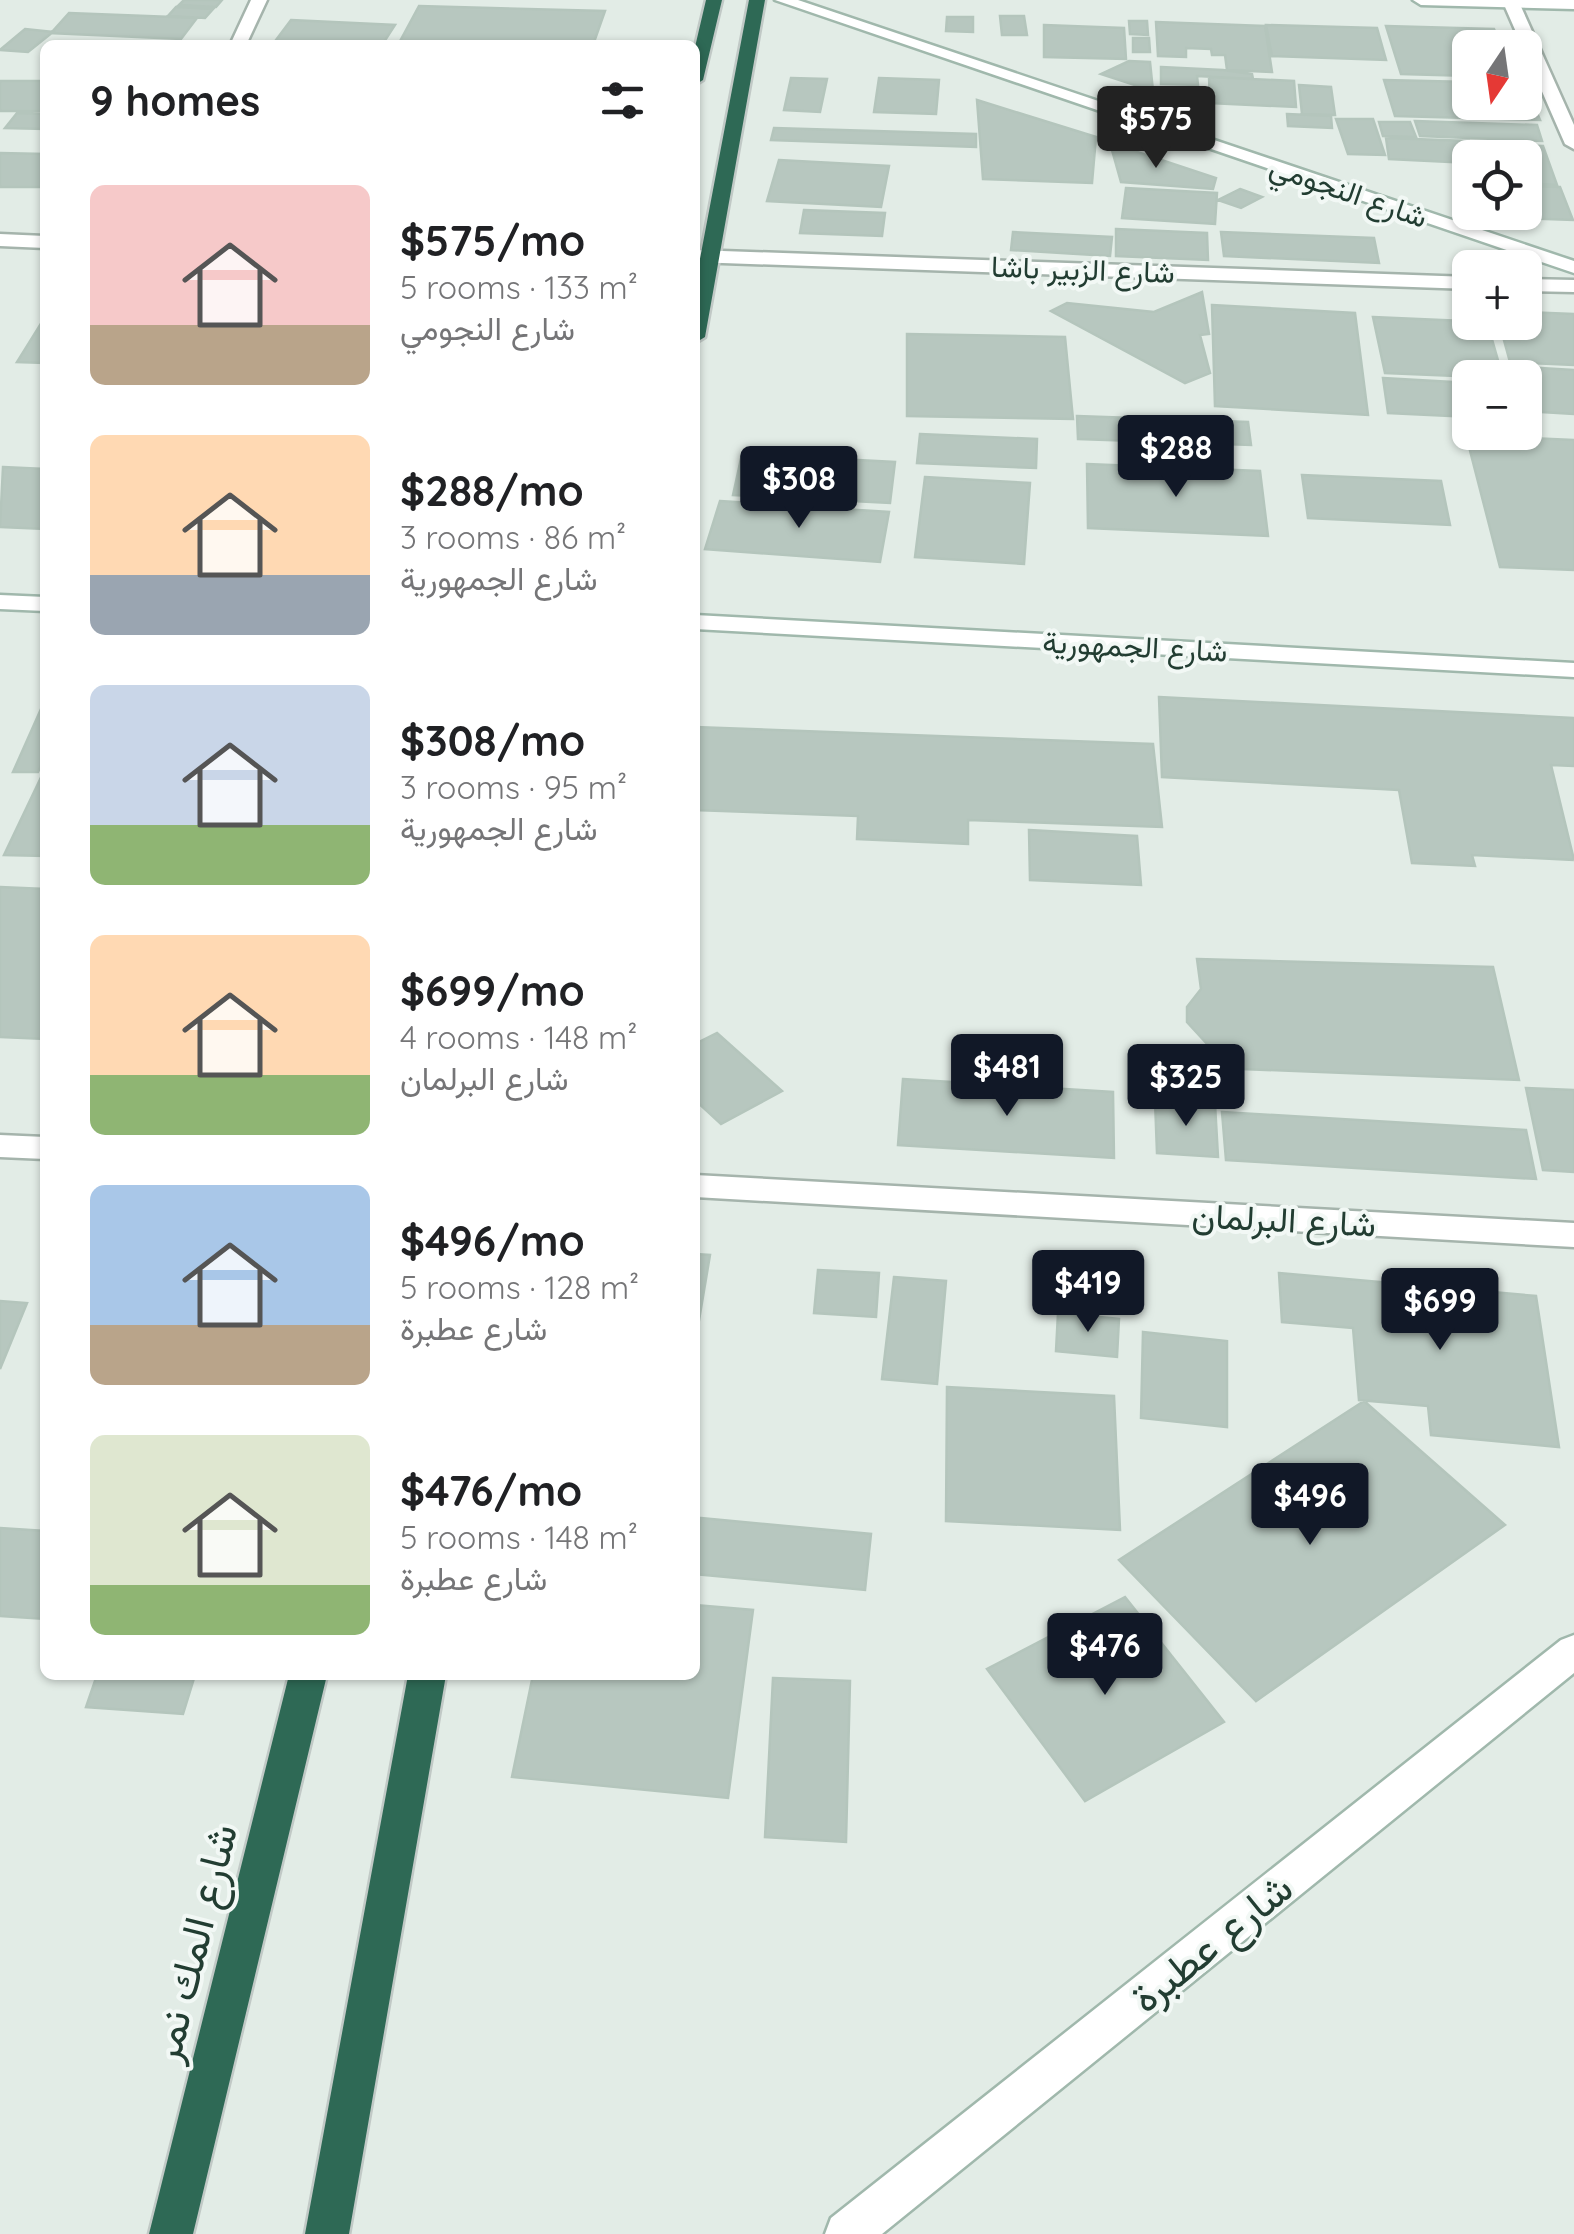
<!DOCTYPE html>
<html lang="en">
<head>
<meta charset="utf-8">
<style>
	body { margin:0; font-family:Quicksand,Vazirmatn,sans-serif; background:#f2f2f2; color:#202124; height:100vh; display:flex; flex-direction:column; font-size:38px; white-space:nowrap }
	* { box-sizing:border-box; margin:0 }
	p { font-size:32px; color:#757577 }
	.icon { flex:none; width:55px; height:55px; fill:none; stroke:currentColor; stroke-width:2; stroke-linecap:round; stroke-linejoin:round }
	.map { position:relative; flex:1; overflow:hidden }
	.panel { position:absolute; left:40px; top:40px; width:660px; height:1640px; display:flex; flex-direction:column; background:#fff; border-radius:15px; box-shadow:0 2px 8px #0004 }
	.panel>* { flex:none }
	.needle { width:65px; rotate:193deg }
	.fabs { position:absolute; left:1452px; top:30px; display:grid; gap:20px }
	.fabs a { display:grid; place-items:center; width:90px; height:90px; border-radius:15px; background:#fff; box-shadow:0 2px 8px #0004; font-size:50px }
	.price { position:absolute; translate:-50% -85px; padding:0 22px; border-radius:10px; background:#111827; color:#fff; font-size:32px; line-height:65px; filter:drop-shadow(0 2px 5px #0008) }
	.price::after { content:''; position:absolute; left:50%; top:60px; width:30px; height:22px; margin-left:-15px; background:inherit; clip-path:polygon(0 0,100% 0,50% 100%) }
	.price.on { background:#222; color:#fff }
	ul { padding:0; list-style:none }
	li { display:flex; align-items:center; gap:30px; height:250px; padding:0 50px }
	li span { display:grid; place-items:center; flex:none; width:280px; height:200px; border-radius:15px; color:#555 }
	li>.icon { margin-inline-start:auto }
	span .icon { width:120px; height:120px; fill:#fffc; stroke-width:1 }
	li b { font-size:42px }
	h2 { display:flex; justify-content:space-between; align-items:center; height:120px; padding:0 50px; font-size:42px }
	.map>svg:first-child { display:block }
	.building { fill:#b7c7bf; stroke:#b4c5bc; stroke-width:2.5 }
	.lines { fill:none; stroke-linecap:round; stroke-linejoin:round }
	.lane-casing { stroke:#a5b4ac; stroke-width:5 }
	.street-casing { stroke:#a5b4ac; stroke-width:5 }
	.secondary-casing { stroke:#a0b8ac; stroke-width:5 }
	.highway-casing { stroke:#c1c9c6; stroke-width:5 }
	.lane { fill:#fff; fill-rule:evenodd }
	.street { fill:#fff; fill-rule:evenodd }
	.secondary { fill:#fff; fill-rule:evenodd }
	.highway { fill:#2e6955; fill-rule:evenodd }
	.labels { text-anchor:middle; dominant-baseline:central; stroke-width:8; stroke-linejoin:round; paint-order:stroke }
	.far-street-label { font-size:30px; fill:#223d32; stroke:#f2f8f5 }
	.street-label { font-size:35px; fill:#223d32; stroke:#f2f8f5 }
	.near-street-label { font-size:42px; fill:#223d32; stroke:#f2f8f5 }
</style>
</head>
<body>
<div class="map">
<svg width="1574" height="2234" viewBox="0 0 1574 2234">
	<rect width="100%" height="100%" fill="#e2ece6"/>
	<path class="building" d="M184,0H222L216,7L179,5Z
		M419,6L605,11L593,45H398Z
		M176,7L213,9L205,18L168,16Z
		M69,13L197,18L181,39L51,33Z
		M1000,16H1024L1027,35H1002Z
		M947,17H973V32L946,31Z
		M291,20L395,25L382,45L273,44Z
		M1129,21H1147L1148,35L1130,34Z
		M1156,22L1265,26L1272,72L1227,70L1225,55H1212L1211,49L1186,48V57L1158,56Z
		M1044,25L1124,28L1126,59L1044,57Z
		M1266,25L1377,28L1386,60L1272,56Z
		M1386,26L1494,29L1502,48H1470V76L1401,74Z
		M25,29L53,32L28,52L0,50Z
		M1133,38H1149L1150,52H1133Z
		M1129,61L1150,62L1153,91L1101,74Z
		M1161,67L1223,70L1252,74L1253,79L1197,76L1198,85L1161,84Z
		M1209,77L1294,81L1296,107L1210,103Z
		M791,78L827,79L820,112L784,110Z
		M879,78L939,80L936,114L874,112Z
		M1384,80L1470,82V102H1525V85L1540,120L1395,116Z
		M0,81H45V111H0Z
		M1299,85L1331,87L1335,115L1302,114Z
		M977,100L1096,137L1092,183L983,179Z
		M17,113L45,114V129L5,128Z
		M1287,114L1331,116L1332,128L1288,126Z
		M1336,119H1373L1385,155L1348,154Z
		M1415,121L1537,125L1542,141L1420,136Z
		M1379,122H1410L1416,137L1383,136Z
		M774,128L976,134V147L771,140Z
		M1386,138L1469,141L1473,158L1470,163L1389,159Z
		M1110,143L1216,178L1213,189L1121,182Z
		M1482,144L1543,146L1557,185L1525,183V158H1486Z
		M0,153L45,154V187H0Z
		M779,160L889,166L881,207L767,201Z
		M1525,186L1560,187L1573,220L1492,217L1490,212H1525Z
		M1126,188L1217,193L1215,224L1122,218Z
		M1240,189L1262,197L1241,208L1218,200Z
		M804,210L885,213L882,236L800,233Z
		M1116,229L1207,233L1208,260L1116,256Z
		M1013,232L1112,237L1110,256L1011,250Z
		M1221,232L1374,238L1379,263L1224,256Z
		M1202,292L1209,334L1200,335L1210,373L1185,383L1051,311L1067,303L1154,312Z
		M1212,305L1355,313L1368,415L1215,406Z
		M1525,312L1574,314V365L1510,362L1499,322H1525Z
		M45,317V363L17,362Z
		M1373,317L1487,322L1503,378L1385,373Z
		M907,334L1065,337L1073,419L907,416Z
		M1509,366L1574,370V414L1525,411V378H1511Z
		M1383,378L1470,383V417L1388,413Z
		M1077,416L1248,422L1251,445L1078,439Z
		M920,434L1037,439L1036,468L917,463Z
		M1466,435L1574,440V570L1500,567Z
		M742,454L895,462L890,503L733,495Z
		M1087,464L1260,471L1268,536L1088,528Z
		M3,467L45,469V529L0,527Z
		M1302,475L1441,481L1450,525L1308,518Z
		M925,477L1030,483L1024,564L915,557Z
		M720,501L889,512L880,562L705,549Z
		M1159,697L1574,718V766L1551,765L1574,860L1472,855L1475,866L1412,863L1399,790L1162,777Z
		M45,700V757L38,772H13Z
		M695,727L1153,744L1162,827L968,820V844L857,839L858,816L695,810Z
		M45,769V856L4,855Z
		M1029,830L1137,836L1141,885L1030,880Z
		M0,887L45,889V1039L0,1037Z
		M1197,959L1493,967L1519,1080L1217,1068L1208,1045L1187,1022V1007L1201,989Z
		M717,1033L782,1091L721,1124L695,1100V1044Z
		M903,1079L1113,1092L1114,1158L898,1145Z
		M1526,1088L1574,1090V1172L1543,1170Z
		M1155,1100L1215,1104L1218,1157L1157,1153Z
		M1222,1112L1526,1130L1536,1179L1226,1160Z
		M695,1254L710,1255L695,1344Z
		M818,1270L879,1273L876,1317L814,1313Z
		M1279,1273L1536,1296L1559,1447L1431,1435L1428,1406L1359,1400L1353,1328L1282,1322Z
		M894,1277L946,1281L937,1384L882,1379Z
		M0,1301L27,1303L0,1369Z
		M1058,1313L1119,1319L1117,1357L1056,1351Z
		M1143,1332L1227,1341V1427L1141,1418Z
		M947,1387L1114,1396L1120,1530L946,1521Z
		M1364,1401L1505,1525L1256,1701L1119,1560Z
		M701,1518L871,1534L865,1590L695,1574Z
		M0,1528L45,1531V1619L0,1616Z
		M1125,1597L1224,1722L1085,1801L987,1669Z
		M695,1605L753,1610L728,1798L512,1777L533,1675H695Z
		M97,1675H195L183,1714L86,1707Z
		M773,1678L850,1681L846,1842L765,1837Z"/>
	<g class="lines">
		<g class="lane-casing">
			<path id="lane" d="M251,0H267L246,45H230Z"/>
		</g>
		<g class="street-casing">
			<path id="street" d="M1502,0H1518L1574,125V149L1565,144Z
				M0,234L45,236V248L0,246Z
				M695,250L1470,277V289L695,262Z
				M1525,279L1574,280V292L1525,291Z
				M0,1135L45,1137V1159L0,1157Z
				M695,1175L1574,1223V1247L695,1197Z"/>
		</g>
		<g class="secondary-casing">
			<path id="secondary" d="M775,0H798L1574,261V273Z
				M1413,0H1574V9L1421,5Z
				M0,595L45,597V611L0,609Z
				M695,615L1574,663V677L695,629Z
				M1574,1635V1673L882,2234H825L831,2218L1561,1640Z"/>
		</g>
		<g class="highway-casing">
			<path id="highway" d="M706,0H722L703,80L695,85V47Z
				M749,0H765L705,337L695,343V285Z
				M289,1675H327L193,2234H149Z
				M408,1675H446L349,2234H305Z"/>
		</g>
		<use href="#lane" class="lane"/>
		<use href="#street" class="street"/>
		<use href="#secondary" class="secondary"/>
		<use href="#highway" class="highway"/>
	</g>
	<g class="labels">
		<g class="far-street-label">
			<text transform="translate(1349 191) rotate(19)">شارع النجومي</text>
			<text transform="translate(1083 269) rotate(2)">شارع الزبير باشا</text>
			<text transform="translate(1135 646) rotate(3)">شارع الجمهورية</text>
		</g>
		<g class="street-label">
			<text transform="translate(1284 1219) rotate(3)">شارع البرلمان</text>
		</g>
		<g class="near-street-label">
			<text transform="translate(1211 1942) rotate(-39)">شارع عطبرة</text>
			<text transform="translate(193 1943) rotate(-76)">شارع المك نمر</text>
		</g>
	</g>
</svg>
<div class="fabs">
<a><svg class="needle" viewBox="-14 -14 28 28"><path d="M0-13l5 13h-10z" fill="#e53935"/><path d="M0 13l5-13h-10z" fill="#757577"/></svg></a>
<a><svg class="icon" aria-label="locate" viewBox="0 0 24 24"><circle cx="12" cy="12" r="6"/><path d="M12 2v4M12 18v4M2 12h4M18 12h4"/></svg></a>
<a>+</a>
<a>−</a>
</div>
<b class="price on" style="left:1156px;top:171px">$575</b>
<b class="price" style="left:1176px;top:500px">$288</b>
<b class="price" style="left:799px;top:531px">$308</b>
<b class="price" style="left:1007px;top:1119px">$481</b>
<b class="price" style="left:1186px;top:1129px">$325</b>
<b class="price" style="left:1088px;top:1335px">$419</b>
<b class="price" style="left:1440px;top:1353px">$699</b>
<b class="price" style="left:1310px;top:1548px">$496</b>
<b class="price" style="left:1105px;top:1698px">$476</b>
<section class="panel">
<h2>9 homes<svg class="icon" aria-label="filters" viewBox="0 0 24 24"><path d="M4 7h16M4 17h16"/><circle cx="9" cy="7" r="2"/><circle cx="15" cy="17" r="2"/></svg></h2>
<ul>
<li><span style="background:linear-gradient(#f6c9c9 70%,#b9a48a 0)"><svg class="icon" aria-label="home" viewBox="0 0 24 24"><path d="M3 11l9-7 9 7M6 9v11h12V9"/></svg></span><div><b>$575/mo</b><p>5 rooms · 133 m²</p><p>شارع النجومي</p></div></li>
<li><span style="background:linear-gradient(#ffd9b3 70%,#9aa5b1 0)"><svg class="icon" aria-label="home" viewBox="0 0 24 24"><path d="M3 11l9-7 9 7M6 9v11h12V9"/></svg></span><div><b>$288/mo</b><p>3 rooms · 86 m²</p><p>شارع الجمهورية</p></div></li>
<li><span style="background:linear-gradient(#c9d6e8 70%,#8fb573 0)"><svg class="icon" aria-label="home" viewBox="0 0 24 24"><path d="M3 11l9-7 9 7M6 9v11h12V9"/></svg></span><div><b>$308/mo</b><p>3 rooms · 95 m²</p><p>شارع الجمهورية</p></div></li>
<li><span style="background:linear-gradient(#ffd9b3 70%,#8fb573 0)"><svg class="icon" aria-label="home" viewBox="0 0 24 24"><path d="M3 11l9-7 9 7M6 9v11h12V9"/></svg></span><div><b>$699/mo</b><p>4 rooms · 148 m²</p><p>شارع البرلمان</p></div></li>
<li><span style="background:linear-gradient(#a9c7e8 70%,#b9a48a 0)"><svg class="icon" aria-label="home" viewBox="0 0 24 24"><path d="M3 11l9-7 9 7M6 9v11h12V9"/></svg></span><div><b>$496/mo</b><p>5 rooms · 128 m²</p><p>شارع عطبرة</p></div></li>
<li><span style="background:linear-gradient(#dfe7d0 75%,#8fb573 0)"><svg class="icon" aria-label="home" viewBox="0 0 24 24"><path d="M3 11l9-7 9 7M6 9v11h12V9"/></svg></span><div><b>$476/mo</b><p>5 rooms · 148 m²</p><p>شارع عطبرة</p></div></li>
</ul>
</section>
</div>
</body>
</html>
